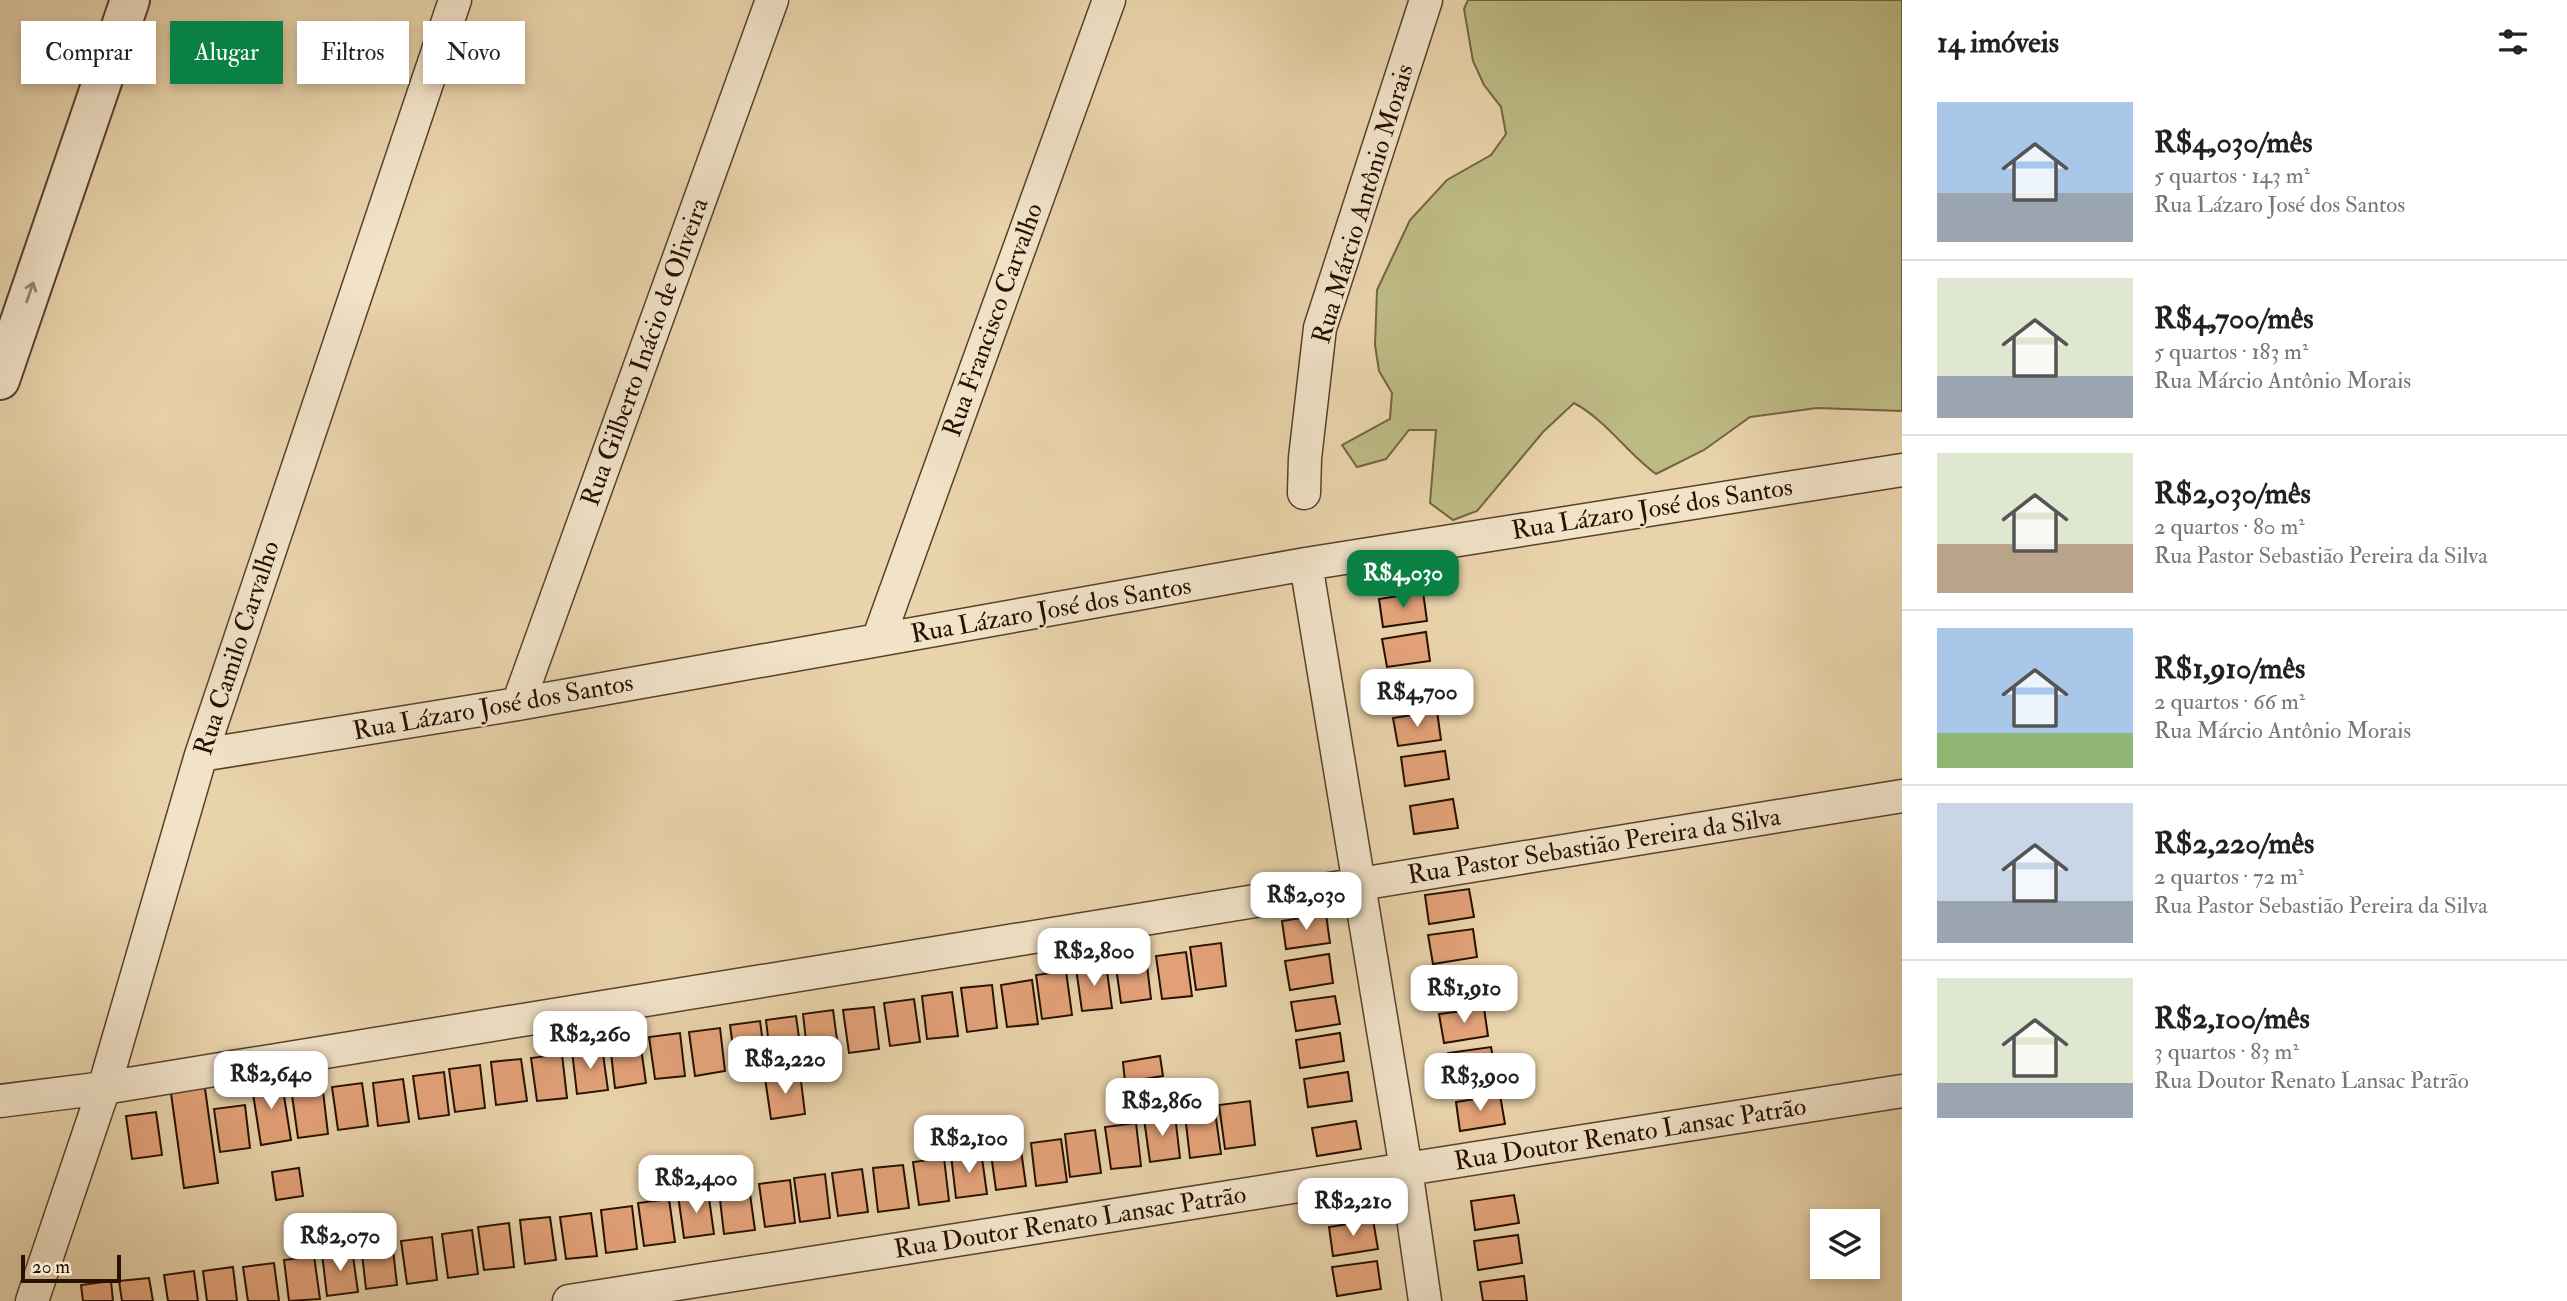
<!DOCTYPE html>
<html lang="pt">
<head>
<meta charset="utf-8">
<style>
	body { margin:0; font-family:"IM FELL Double Pica",serif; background:#f2f2f2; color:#222; height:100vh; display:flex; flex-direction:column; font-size:26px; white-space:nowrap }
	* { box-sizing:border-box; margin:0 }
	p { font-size:23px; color:#767676 }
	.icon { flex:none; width:38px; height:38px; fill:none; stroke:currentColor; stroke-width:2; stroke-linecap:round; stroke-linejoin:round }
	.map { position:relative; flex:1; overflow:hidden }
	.drawer { display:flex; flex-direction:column; background:#fff; width:665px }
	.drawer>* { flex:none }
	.hud { position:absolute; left:21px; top:21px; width:665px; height:63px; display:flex; gap:14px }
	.tools { position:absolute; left:1810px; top:1209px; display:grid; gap:14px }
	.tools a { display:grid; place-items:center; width:70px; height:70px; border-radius:0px; background:#fff; box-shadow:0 4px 10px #0003; font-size:35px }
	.scale { position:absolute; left:21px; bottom:18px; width:100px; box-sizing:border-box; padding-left:7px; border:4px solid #261000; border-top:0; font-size:19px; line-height:24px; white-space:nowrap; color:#261000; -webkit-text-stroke:5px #f1e2c8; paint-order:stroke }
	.price { position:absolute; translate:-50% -60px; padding:0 16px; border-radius:14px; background:#fff; color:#222; font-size:23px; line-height:46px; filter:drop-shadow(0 2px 4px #0008) }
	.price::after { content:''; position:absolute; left:50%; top:42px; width:21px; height:16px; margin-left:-10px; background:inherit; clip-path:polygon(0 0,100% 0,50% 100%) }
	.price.selected { background:#0b8043; color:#fff }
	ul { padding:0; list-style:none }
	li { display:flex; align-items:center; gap:21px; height:175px; padding:0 35px }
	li+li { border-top:2px solid #e0e0e0 }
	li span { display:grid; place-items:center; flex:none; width:196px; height:140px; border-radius:0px; color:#555 }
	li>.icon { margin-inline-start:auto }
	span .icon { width:84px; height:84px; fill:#fffc; stroke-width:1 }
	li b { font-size:30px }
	h2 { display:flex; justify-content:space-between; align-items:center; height:84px; padding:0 35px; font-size:30px }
	.pill { padding:0 24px; border-radius:0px; background:#fff; box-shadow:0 4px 10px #0003; font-size:24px; line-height:63px }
	.pill.selected { background:#0b8043; color:#fff }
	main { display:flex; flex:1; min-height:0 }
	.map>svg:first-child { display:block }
	.green { fill:#bdba84; stroke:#726542; stroke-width:2 }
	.building { fill:#e4a279; stroke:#261000; stroke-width:2 }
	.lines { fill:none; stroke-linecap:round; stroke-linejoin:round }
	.minor-casing { stroke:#57412b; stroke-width:35 }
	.tertiary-casing { stroke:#57412b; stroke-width:42 }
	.minor { stroke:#f1e2c8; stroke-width:32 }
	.tertiary { stroke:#f1e2c8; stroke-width:38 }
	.oneway { stroke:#96846e }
	.labels { text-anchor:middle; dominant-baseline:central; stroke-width:5; stroke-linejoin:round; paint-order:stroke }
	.street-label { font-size:26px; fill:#261000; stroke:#f1e2c8 }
</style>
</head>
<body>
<main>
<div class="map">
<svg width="1902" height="1301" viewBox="0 0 1902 1301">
	<rect width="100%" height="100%" fill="#e9d3ab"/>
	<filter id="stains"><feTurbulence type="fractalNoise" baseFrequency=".00286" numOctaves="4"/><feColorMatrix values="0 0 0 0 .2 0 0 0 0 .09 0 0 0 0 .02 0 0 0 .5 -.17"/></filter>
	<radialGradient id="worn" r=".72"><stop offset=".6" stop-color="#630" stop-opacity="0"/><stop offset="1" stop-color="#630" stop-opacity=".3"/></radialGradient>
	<path class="green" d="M1468,0H1902V411L1817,408L1750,417L1704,450L1656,474C1626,452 1607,421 1574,403L1543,432L1477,511L1453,520L1430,503L1436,430H1409L1386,459L1357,467L1342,445L1390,419L1392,393L1379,371L1375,345L1377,290L1410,220L1447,180L1491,155L1506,134L1501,107L1484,85L1473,61L1464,9Z"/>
	<path class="building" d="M1423,592L1427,621L1383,627L1379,599Z
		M1426,632L1430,661L1387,667L1382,639Z
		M1433,674L1437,702L1393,709L1388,681Z
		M1437,711L1441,740L1398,746L1393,718Z
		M1445,751L1449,779L1405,786L1401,757Z
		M1453,799L1458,828L1414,834L1410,806Z
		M1469,889L1474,917L1429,924L1425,895Z
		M1326,914L1330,943L1286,949L1282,921Z
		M1473,929L1477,957L1433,964L1428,935Z
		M1221,943L1226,986L1196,990L1190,947Z
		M1186,952L1192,996L1162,999L1156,956Z
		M1329,954L1333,983L1290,990L1285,961Z
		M1146,957L1151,999L1121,1003L1115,960Z
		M1106,964L1112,1008L1082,1011L1076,968Z
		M1478,970L1483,998L1439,1005L1435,976Z
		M1066,971L1072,1015L1042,1019L1036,975Z
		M1032,980L1038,1024L1007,1027L1001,985Z
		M992,985L997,1028L967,1032L961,988Z
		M952,992L958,1036L927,1039L922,996Z
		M1335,996L1340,1024L1296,1031L1291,1002Z
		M914,999L920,1042L890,1046L884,1003Z
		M874,1007L879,1049L849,1053L843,1010Z
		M1484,1008L1488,1036L1444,1043L1439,1014Z
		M833,1010L839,1054L808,1058L803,1014Z
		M796,1016L802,1059L771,1063L766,1020Z
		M760,1021L766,1065L736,1069L730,1025Z
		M720,1028L725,1071L695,1076L689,1032Z
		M680,1033L685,1076L655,1079L649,1037Z
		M1340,1033L1344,1061L1300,1068L1296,1040Z
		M640,1041L646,1083L615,1088L610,1044Z
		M602,1047L608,1090L577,1094L572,1051Z
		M1491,1047L1496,1075L1452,1082L1448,1053Z
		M562,1054L567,1098L537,1101L531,1058Z
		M1160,1056L1163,1076L1125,1082L1123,1062Z
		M521,1059L527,1101L496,1105L491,1062Z
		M480,1065L485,1108L455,1112L449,1069Z
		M444,1072L449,1115L419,1119L413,1076Z
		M1348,1072L1352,1101L1308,1107L1304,1079Z
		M800,1073L805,1114L771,1119L765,1078Z
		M281,1077L291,1140L261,1145L251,1081Z
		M403,1079L409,1122L378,1126L373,1083Z
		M204,1081L218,1183L184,1188L170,1086Z
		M362,1083L368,1126L338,1130L332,1087Z
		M323,1091L328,1134L298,1138L292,1095Z
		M1500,1095L1505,1124L1460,1131L1456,1102Z
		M1250,1101L1255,1145L1225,1149L1219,1105Z
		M245,1105L250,1148L220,1152L214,1109Z
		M1215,1111L1221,1154L1190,1158L1185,1115Z
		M156,1112L162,1155L132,1159L126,1116Z
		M1175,1115L1180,1158L1150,1162L1144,1119Z
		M1356,1121L1361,1149L1317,1156L1312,1128Z
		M1136,1123L1141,1166L1111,1169L1105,1127Z
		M1095,1130L1101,1173L1070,1177L1065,1134Z
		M1061,1139L1067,1182L1036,1186L1031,1143Z
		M1020,1143L1026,1186L996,1190L990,1147Z
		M981,1151L987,1194L956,1198L951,1155Z
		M944,1158L949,1201L919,1205L913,1162Z
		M903,1165L909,1208L878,1212L873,1168Z
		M299,1168L303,1196L276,1200L272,1172Z
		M862,1169L868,1212L838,1216L832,1173Z
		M825,1174L830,1218L800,1222L794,1178Z
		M790,1180L795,1223L765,1227L759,1184Z
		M749,1187L755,1230L724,1234L719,1191Z
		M708,1191L714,1234L684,1238L678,1195Z
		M1514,1195L1519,1223L1475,1230L1471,1201Z
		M669,1199L675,1242L644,1246L638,1203Z
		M632,1206L637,1249L606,1253L601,1210Z
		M591,1213L597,1256L566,1259L560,1217Z
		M550,1217L556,1260L525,1264L520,1220Z
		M1373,1220L1378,1249L1333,1256L1329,1227Z
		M509,1223L514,1267L484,1270L478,1227Z
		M472,1230L478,1274L448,1278L442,1234Z
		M1518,1235L1522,1263L1478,1270L1474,1241Z
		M432,1237L437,1280L407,1284L401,1241Z
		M392,1241L397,1285L366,1289L361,1245Z
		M352,1249L358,1292L327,1296L322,1253Z
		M314,1256L320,1299L289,1301L284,1260Z
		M1377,1261L1381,1289L1337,1296L1332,1267Z
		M274,1263L279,1301H248L243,1267Z
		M233,1267L237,1301H207L203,1271Z
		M194,1271L198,1301H168L164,1275Z
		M1524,1276L1527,1301H1483L1480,1282Z
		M149,1278L153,1301H122L119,1281Z
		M111,1281L113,1301H83L81,1285Z"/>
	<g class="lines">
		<g class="minor-casing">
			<path id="minor" d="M1304,493L1305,458L1320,328L1426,0
				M1306,564L1406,1169L1425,1301
				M878,640L1109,0
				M518,704L772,0
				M201,755L518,704L1306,564L1902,470
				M0,1101L104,1088L1902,796
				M32,1301L104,1088L201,755L455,0
				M569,1301L1902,1091"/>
		</g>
		<g class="tertiary-casing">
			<path id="tertiary" d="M0,380L130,0"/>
		</g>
		<use href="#minor" class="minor"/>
		<use href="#tertiary" class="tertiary"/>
	</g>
	<defs><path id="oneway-shaft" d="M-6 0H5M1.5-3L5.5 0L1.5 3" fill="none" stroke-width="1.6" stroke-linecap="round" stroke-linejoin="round" transform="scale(1.75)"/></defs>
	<use class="oneway" href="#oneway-shaft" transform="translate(30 292) rotate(-71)"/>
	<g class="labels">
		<g class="street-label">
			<text transform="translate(1363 204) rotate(-73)">Rua Márcio Antônio Morais</text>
			<text transform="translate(993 320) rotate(-70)">Rua Francisco Carvalho</text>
			<text transform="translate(645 352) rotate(-70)">Rua Gilberto Inácio de Oliveira</text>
			<text transform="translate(1652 509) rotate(-9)">Rua Lázaro José dos Santos</text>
			<text transform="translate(1051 610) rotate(-10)">Rua Lázaro José dos Santos</text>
			<text transform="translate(237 648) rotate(-72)">Rua Camilo Carvalho</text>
			<text transform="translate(493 707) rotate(-10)">Rua Lázaro José dos Santos</text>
			<text transform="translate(1594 846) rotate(-9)">Rua Pastor Sebastião Pereira da Silva</text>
			<text transform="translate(1630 1134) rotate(-9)">Rua Doutor Renato Lansac Patrão</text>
			<text transform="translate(1070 1222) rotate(-9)">Rua Doutor Renato Lansac Patrão</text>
		</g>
	</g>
	<rect width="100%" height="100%" filter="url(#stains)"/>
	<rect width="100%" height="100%" fill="url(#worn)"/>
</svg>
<div class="tools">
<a><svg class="icon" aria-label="layers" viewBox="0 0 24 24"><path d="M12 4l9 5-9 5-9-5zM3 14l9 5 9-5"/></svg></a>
</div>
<div class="scale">20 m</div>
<b class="price selected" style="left:1403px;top:610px">R$4,030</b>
<b class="price" style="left:1417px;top:729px">R$4,700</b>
<b class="price" style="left:1306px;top:932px">R$2,030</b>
<b class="price" style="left:1094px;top:988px">R$2,800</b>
<b class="price" style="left:1464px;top:1025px">R$1,910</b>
<b class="price" style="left:590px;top:1071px">R$2,260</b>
<b class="price" style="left:785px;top:1096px">R$2,220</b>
<b class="price" style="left:271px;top:1111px">R$2,640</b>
<b class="price" style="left:1480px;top:1113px">R$3,900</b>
<b class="price" style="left:1162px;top:1138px">R$2,860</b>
<b class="price" style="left:969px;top:1175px">R$2,100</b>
<b class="price" style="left:696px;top:1215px">R$2,400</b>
<b class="price" style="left:1353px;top:1238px">R$2,210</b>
<b class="price" style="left:340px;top:1273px">R$2,070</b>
<div class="hud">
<a class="pill">Comprar</a>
<a class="pill selected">Alugar</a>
<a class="pill">Filtros</a>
<a class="pill">Novo</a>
</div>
</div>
<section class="drawer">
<h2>14 imóveis<svg class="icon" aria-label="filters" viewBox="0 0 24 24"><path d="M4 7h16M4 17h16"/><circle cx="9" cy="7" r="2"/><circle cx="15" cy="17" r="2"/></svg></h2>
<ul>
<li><span style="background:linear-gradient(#a9c7e8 65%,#9aa5b1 0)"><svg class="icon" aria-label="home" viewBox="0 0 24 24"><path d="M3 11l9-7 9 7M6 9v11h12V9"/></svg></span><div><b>R$4,030/mês</b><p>5 quartos · 143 m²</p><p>Rua Lázaro José dos Santos</p></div></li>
<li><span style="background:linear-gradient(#dfe7d0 70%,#9aa5b1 0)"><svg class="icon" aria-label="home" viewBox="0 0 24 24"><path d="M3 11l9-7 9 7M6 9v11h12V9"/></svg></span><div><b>R$4,700/mês</b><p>5 quartos · 183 m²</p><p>Rua Márcio Antônio Morais</p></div></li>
<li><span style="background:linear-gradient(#dfe7d0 65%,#b9a48a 0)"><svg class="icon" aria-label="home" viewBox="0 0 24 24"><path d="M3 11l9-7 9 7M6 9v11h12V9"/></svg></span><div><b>R$2,030/mês</b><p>2 quartos · 80 m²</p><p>Rua Pastor Sebastião Pereira da Silva</p></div></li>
<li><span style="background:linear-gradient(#a9c7e8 75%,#8fb573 0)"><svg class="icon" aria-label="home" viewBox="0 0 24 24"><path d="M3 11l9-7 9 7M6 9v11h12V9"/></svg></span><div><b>R$1,910/mês</b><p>2 quartos · 66 m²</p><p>Rua Márcio Antônio Morais</p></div></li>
<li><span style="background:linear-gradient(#c9d6e8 70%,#9aa5b1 0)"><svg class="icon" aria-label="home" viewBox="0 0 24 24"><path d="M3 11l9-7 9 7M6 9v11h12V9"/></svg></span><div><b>R$2,220/mês</b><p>2 quartos · 72 m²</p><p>Rua Pastor Sebastião Pereira da Silva</p></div></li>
<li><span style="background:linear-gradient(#dfe7d0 75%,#9aa5b1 0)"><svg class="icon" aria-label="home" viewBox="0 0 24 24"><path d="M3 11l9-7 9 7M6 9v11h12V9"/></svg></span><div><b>R$2,100/mês</b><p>3 quartos · 83 m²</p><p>Rua Doutor Renato Lansac Patrão</p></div></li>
</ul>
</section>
</main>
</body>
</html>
